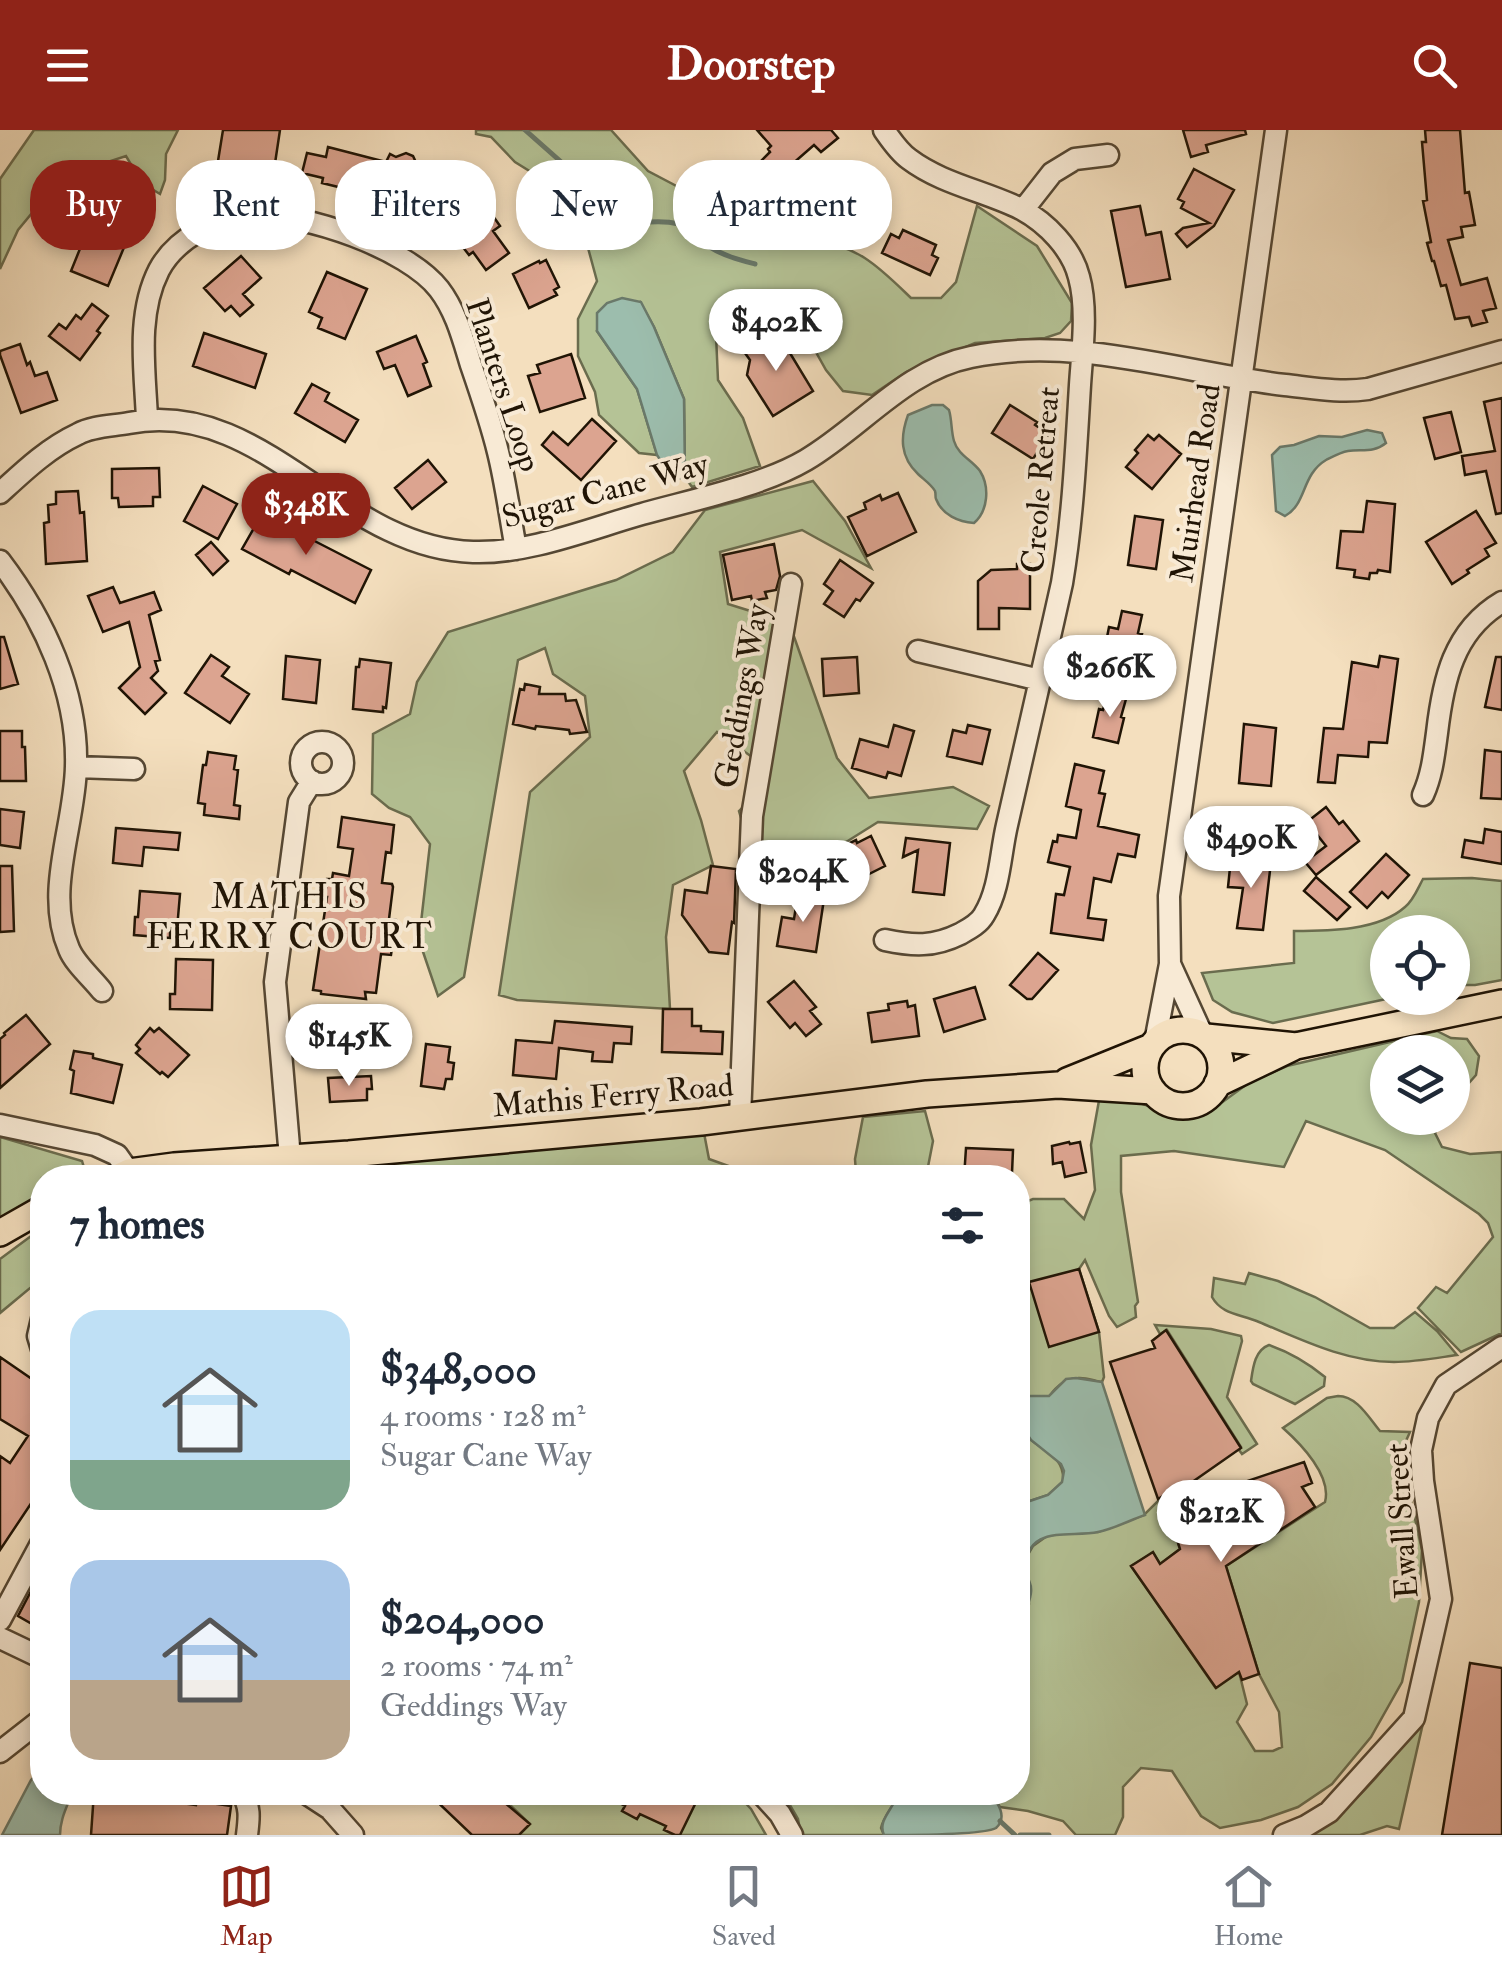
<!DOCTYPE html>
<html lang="en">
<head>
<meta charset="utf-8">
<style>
	body { margin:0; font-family:"IM FELL Double Pica",serif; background:#f2f2f3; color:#1f2937; height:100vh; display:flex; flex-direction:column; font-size:38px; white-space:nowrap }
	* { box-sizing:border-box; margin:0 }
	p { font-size:32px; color:#747a83 }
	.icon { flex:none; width:55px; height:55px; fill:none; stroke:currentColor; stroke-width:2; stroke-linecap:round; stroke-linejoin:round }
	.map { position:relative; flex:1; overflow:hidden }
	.drawer { position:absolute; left:30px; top:1035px; width:1000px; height:640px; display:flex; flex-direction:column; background:#fff; border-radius:40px; box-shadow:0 5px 15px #0003 }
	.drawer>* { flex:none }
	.banner { position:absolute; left:30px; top:30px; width:1000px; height:90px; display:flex; gap:20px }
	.buttons { position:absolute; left:1370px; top:785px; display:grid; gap:20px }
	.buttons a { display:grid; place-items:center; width:100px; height:100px; border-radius:50%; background:#fff; box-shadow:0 5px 15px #0003; font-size:50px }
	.price { position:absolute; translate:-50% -85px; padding:0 22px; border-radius:35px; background:#fff; color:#222; font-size:32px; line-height:65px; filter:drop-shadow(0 2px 5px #0008) }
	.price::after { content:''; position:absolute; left:50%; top:60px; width:30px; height:22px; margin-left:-15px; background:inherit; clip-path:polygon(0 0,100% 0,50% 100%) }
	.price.current { background:#8f2418; color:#fff }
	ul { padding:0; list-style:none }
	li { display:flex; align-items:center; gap:30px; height:250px; padding:0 40px }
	li span { display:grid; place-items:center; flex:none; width:280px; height:200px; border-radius:30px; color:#555 }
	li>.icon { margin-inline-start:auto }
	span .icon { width:120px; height:120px; fill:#fffc; stroke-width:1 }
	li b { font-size:42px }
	h2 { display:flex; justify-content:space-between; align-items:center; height:120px; padding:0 40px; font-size:42px }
	.tag { padding:0 35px; border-radius:40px; background:#fff; box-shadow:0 5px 15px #0003; font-size:35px; line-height:90px }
	.tag.current { background:#8f2418; color:#fff }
	header { display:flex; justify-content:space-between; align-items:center; height:130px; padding:0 40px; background:#8f2418; color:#fff; font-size:45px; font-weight:800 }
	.menu { display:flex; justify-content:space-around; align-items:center; height:140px; border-top:2px solid #e0e1e3; background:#fff; font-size:28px; color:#747a83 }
	.menu a { display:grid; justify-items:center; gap:5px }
	.menu .current { color:#8f2418 }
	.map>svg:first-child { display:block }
	.green { fill:#b5c396; stroke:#6a6c4e; stroke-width:2.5 }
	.water { fill:#9cbdad; stroke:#6a796a; stroke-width:2.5 }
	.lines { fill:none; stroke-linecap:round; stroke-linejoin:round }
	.stream { stroke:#6a796a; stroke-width:5 }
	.building { fill:#dca490; stroke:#201405; stroke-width:2.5 }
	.minor-casing { stroke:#554733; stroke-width:25 }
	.major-casing { stroke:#201405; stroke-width:30 }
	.minor { stroke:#f8ead5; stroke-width:20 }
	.major { stroke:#f4dfbe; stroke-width:25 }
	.labels { text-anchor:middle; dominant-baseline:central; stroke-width:8; stroke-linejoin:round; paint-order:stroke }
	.street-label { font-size:32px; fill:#201405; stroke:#f8ead5 }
	.neighbourhood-label { font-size:35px; letter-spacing:2.5px; fill:#201405; stroke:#f8ead5 }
</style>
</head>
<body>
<header><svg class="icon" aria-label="menu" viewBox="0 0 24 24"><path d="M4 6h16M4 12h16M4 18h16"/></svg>Doorstep<svg class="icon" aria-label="search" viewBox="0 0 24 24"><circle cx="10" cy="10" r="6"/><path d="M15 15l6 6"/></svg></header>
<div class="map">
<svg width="1502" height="1705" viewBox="0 0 1502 1705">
	<rect width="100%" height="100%" fill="#f4dfbe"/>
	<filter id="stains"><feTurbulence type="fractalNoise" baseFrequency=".002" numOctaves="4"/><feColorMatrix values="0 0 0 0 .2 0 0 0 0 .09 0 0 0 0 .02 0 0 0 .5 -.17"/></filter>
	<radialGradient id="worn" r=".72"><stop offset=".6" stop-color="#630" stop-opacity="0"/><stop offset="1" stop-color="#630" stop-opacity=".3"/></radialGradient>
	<path class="green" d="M34,0H178L166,24L165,50L160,64L142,53L126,26L89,38L37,77L18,100L0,139V49Z
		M476,0H611L648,41L705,71L726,46L760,69L780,61L801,58L808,69L799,85L800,104L814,114C854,110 884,142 911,168H941L956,152L977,76L1037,116L1072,173L1071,191L1060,203L1045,208L975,213L906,242L872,265L843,261L826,240L803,199L762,187L731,186L716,205L718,250L743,288L760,336L692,357L685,347L684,269L654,197L640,172L597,201L637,259L657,325L639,323L599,285L595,262L578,226V189L597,151L581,92L587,71L562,47L536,45L515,32L491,7L476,4Z
		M813,351L845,391L871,438L802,400L720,422L728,474L760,484L792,501L837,628L869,668L953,657L989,676L977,699L878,692L827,724L794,748L756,739L739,681L764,656L752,627L717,602L684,641L701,690L713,735L673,755L666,807L670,879L517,870L499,865L530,662L590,607L585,566L553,544L545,518L518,530L464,847L438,866L419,810L430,714L410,687L389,678L372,664L373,604L410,584L417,552L448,502L616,450L673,422L705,380Z
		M1472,748L1502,751V850L1475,855H1453L1452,802H1388V868H1391L1273,893L1232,882L1213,870L1202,843L1294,833V801C1328,801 1378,801 1405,777C1413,771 1418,758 1423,749Z
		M1437,901L1451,908L1467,909L1479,926L1476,945L1453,971L1452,922H1388V988H1442L1435,1003L1442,1017L1470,1024L1502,1022V1203L1461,1222L1418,1178L1436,1157L1447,1163L1493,1107L1488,1093L1479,1084L1385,1020L1306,991L1284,1037L1174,1021L1121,1026V1062L1138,1172L1135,1176L1136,1187L1117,1197L1109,1186L1085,1130L1079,1139L1099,1202L1104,1247L1102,1252C1095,1251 1085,1247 1078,1248C1048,1250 1040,1287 1031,1310C1048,1323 1065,1329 1063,1352L1048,1365L1018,1375V1075L1033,1069H1064L1084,1089L1095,1060L1091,1015L1100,965L1125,968L1175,985L1206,984L1250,952L1287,936Z
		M925,981L933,1011L926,1047H903L901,1042L890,1037L856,1043L855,1029L863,987Z
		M704,1003L709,1029L759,1047L247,1048Z
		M0,1007L82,1031L85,1041L68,1047L42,1048V1073L0,1096Z
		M42,1098V1154L30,1158L0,1183V1129Z
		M1249,1143L1278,1151L1315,1167L1370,1198H1394L1415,1182L1437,1201L1457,1225C1436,1228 1415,1232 1394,1232C1346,1232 1302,1210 1259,1192C1241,1184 1222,1185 1212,1167L1214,1148L1245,1154Z
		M1155,1195L1211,1199L1241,1206L1242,1211L1227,1267L1257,1314L1242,1324L1239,1320L1241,1317L1167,1200L1160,1204Z
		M1269,1215C1289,1222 1308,1233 1325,1247L1324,1256L1295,1274L1253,1254L1251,1251C1253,1237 1255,1220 1269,1215Z
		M1338,1266C1357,1266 1369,1288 1380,1301L1410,1302L1405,1313L1403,1335L1422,1420L1419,1472L1402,1552L1371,1607L1332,1654L1298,1677L1261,1690L1220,1698L1201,1686L1172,1641L1141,1638L1123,1657V1687L1115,1705H1076L1063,1691L1028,1681L1000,1677L990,1663L1018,1662V1525L1022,1492L1029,1474L1025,1430L1033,1416L1047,1406L1069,1402H1098L1144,1385L1163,1366L1180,1419L1160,1434L1153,1423L1131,1436L1215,1557L1239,1542L1247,1574L1237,1592L1255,1621H1273L1282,1617L1279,1582L1259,1544L1226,1436L1325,1372C1332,1346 1301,1314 1283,1298L1327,1268Z
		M1426,1580L1399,1699L1387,1696L1360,1705H1306C1353,1683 1398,1624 1426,1580Z
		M492,1663H736L751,1679L766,1705H519L529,1693L510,1675L503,1681Z
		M783,1663H898C895,1676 884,1685 881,1698L884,1705H801L798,1689Z"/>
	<path class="water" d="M622,168L641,172L654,197L684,269L685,347L673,350L657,325L637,259L597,201V183L607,173Z
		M932,275H943L949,280C952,290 951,301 954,311C958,325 972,330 980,341C990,357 988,381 974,393C959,392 942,385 936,369C935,367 936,364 935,361C931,354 923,349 918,344C900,327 900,307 908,285Z
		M1367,300L1382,303L1386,313C1374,323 1362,319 1348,321C1341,322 1332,327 1326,330C1301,345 1307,374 1285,386L1276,381L1272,325L1280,317L1294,315L1319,306L1342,307Z
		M1076,1248L1102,1252L1145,1385C1130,1390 1114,1399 1098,1402C1068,1408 1024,1393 1025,1444C1038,1460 1027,1473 1023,1491C1020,1502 1020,1514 1018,1525V1375L1048,1365L1062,1352L1064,1341L1061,1334L1031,1310L1021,1295L1020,1273L1027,1266H1049L1066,1249Z
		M42,1639V1662L72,1663C67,1677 60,1689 60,1705H2L31,1650Z
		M898,1663H990C998,1673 1008,1687 996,1698C984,1705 904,1705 884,1705C877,1690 894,1679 898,1663Z"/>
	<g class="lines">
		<path class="stream" d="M525,0L568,38L588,48L615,94C637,94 658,89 679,94C697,99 697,109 710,117C724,126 740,130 755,134
			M1000,1691L1015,1705
			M1020,1705H1049"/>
	</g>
	<path class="building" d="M223,0H280L274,40L218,31Z
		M757,0H831L838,8L821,22L814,15L782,43L779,40L773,44L761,31L770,22L768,19L771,16Z
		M1183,0H1245L1246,4L1206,15L1208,22L1191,27Z
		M1425,0H1460L1465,63L1469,62L1475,95L1461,97L1463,107L1448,110L1461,155L1487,148L1496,178L1483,181L1487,192L1472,196L1469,187L1455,189L1446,155L1441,156L1434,131H1432L1427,113L1431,112L1423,71L1427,70L1422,12H1426Z
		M328,17L386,32L390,24L396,27L406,23L413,26L432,67L423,86L364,59L363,63L322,53L323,48L302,43L307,23L326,27Z
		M1194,39L1234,60L1214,96L1187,117L1176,104L1183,98L1209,93L1181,78L1184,72L1178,69Z
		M847,47L881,82L854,108L836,89L844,81L829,65Z
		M469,69L483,89L491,83L500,96L493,101L509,123L486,140L473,122L469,125L459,112L465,108L448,85Z
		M1140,76L1146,105L1161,102L1170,149L1126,157L1111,81Z
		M88,99L125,115L108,156L71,141Z
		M903,100L936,115L932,125L938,128L930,145L882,123L891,104L899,108Z
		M241,126L261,148L243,164L253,175L240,186L231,176L225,181L204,158Z
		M546,130L559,157L554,160L557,165L529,178L513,144L539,131L540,133Z
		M327,142L367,159L345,209L318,198L322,188L309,182Z
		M92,174L108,186L97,201L100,203L80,230L49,206L59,194L66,199L76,185L81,189Z
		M776,200L813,261L773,286L747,245L750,230L745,223L756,216L754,213Z
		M204,203L266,224L255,258L193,236Z
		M416,206L427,232L423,234L431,256L408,266L395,235L384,239L377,222Z
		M20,214L27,235L30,232L35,246L47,242L57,270L21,283L0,225V221Z
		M571,224L585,268L540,282L528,246L540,243L537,235Z
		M312,254L329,263L325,271L358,290L345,312L295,283Z
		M1502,268V383L1496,384L1486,341L1465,345L1462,326L1495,321L1484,272Z
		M1010,275L1037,292L1035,295L1049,304L1033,329L992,303Z
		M1451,282L1461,322L1435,329L1424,288Z
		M592,289L616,311L581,350L542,315L553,302L568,315Z
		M1148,305L1154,310L1159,305L1181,324L1152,359L1126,337L1138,323L1135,320Z
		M428,330L446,352L412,379L395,358Z
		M159,338L160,367H153V376L119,377L118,368H112V339Z
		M203,356L237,374L218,409L184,391Z
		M78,361L80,383L84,382L87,431L46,434L44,393L49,392L48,375L56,374V362Z
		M898,363L916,402L867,426L848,387L866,379L864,373L880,365L882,370Z
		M1367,371L1395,374L1390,442L1378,440L1377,443H1370L1369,449L1354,447L1355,440L1337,438L1341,401L1363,402Z
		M1476,381L1496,413L1485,419L1489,426L1467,440L1469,443L1452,454L1426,412Z
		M262,384L371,440L355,473L291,440L289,444L242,419Z
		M1135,386L1163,390L1156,439L1128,435Z
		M211,412L228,431L213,445L196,425Z
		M774,414L780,446L776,460L765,462L767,468L752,471L751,466L732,470L723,425Z
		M840,430L873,453L860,471L856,469L844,487L824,474L833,461L824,454Z
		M1017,434H1030V479L999,478V499H978V451L991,440L1017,439Z
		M113,457L120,473L154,462L161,480L149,485L160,530L155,531L158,541L151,548L166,563L145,584L119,558L140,537L129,492L103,502L88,466Z
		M1122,481L1142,485L1138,503L1142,504L1138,525L1144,526L1141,540L1102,533L1109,497L1118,499Z
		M0,507H4L18,554L0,559Z
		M211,525L229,537L222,546L249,564L230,593L185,563Z
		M286,526L320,530L316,573L283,569Z
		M1380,526L1398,529L1387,613L1369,612L1368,627L1338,625L1335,653L1318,652L1324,598L1343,599L1352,532L1378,537Z
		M857,527L859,563L824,566L822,529Z
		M1496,527H1502V580L1485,577Z
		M360,529L391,533L386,578L383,577V582L353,579L356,537H359Z
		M525,554L540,557L539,564H565L566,571L576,570L587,602L570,604L569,600L536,596L535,599L513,594L520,559L524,560Z
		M1107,565L1126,569L1121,587L1124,588L1118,613L1093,607L1099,579L1103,580Z
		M1244,594L1276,598L1271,656L1239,653Z
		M894,595L914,601L901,646L888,642L886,648L852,638L860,609L888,617Z
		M968,595L990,600L982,634L947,626L953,600L966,603Z
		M0,601H22V617H25L26,651H0Z
		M1485,620L1502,622V669L1481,668Z
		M208,622L236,626L234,639L238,640L234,675L240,676L239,689L204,685L205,674L198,673L203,635H206Z
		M1075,634L1104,641L1099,663L1105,664L1098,696L1139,705L1135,727L1118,724L1111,752L1094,748L1088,788L1106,790L1103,810L1051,803L1056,764L1064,765L1070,737L1048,732L1053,711L1057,712L1058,705L1076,708L1081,680L1066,676Z
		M1326,677L1339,694L1343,691L1359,711L1316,745L1305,732L1326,716L1307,692Z
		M0,679L24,682L20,718L0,715Z
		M342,687L394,695L391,723L386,722L382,753L392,754L393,757L389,789L396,790L391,825L381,824L376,863L365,862L366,869L321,864V861L313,860L327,767H325L327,749H332L333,743L349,746L353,719L338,717Z
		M116,698L180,703L178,720L144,717L142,736L113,733Z
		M1485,699L1502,702V734L1462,727L1465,710L1483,713Z
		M871,706L885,736L843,757L827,724L856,710L857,713Z
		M906,708L950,713L944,765L913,762L918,720L903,727Z
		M1386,724L1409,745L1388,768L1382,762L1367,778L1350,762Z
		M1231,728L1271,732L1263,800L1237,798L1243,758L1228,757Z
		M0,736H12L14,801L0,802Z
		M711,736L736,739L734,793L732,792L728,824L709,822L682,785L685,760L707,763Z
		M1316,747L1350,777L1337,790L1304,761Z
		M140,761L180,764L177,799L170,798V808L134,805L135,787H138Z
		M798,764L824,769L816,822L777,816L782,787L794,789Z
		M1038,823L1058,840L1032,869H1027L1010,855Z
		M176,829L213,830L212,880L170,879V864H175Z
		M794,851L816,877L810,881L821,894L806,906L795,893L790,898L768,872Z
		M975,857L985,889L944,902L934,869Z
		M907,871L908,877L915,875L919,906L872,912L868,883L889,880L888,874Z
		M663,879H692V896H701V901L723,902L722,924L662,922Z
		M26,885L50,914L0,958V909L5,905L4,903Z
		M368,888L370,920L329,923L326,892Z
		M555,891L632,897L631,914L614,913L612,932L592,931L593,922L559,918L556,949L513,945L516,910L552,913Z
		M150,898L154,902L159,898L189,925L168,947L162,942L160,944L136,923L140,919L136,915Z
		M426,914L450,917L448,932L454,933L452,949H446L444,959L421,956Z
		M74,921L93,924V928L122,935L113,973L71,963L74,941L70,939Z
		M371,946L372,959H367V970L330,972L328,948Z
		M1069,1012L1070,1014L1080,1012L1086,1042L1065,1047L1062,1032L1053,1034L1052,1016Z
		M966,1018L1013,1020L1012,1043L997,1042V1048H964Z
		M1079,1139L1099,1202L1049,1217L1029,1152Z
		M1166,1200L1241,1318L1165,1371L1163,1366L1158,1369L1110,1232L1155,1218L1152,1211Z
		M0,1227L42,1256V1357L0,1420V1326L10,1333L28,1306L0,1289Z
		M1304,1332L1312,1353L1302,1357L1315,1377L1226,1436L1259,1544L1242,1550L1239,1542L1216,1558L1131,1436L1153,1422L1160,1434L1180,1419L1167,1378Z
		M42,1440V1473L32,1494L18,1486Z
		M1470,1533L1502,1538V1705H1442Z
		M94,1662H134V1666L196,1675L197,1671L231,1676L227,1705H91Z
		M427,1662H492L530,1694L519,1705H472Z
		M598,1662H701L680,1705H675L664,1700L666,1696L640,1684L637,1689L622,1681L625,1676Z"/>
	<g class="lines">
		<g class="minor-casing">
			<path id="minor" d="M884,0C891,10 899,22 909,29C942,54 985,61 1021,79C1047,93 1072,119 1079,147C1088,179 1082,223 1080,255C1076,321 1073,387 1062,453C1044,534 1025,615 1007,695C1000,725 1000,759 984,785C979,794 969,799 960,804C934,817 913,816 885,810
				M1023,80L1052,43L1075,29L1108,25
				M147,289C145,240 136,185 159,140C176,108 218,86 254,85C305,83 407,118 439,159C456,181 463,209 471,235C481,264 491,293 498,322C506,354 510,387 516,419
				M0,363C24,341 48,318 78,304C92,296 113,296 129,293C263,267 341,419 473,422C528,424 589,399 642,384C692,370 762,356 806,330C862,297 905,240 971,227C1075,205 1182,243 1285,255C1313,258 1340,263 1368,259L1502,221
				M0,431C44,489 78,562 76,636C75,696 44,761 69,819C75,834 92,848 102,861
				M918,521L1040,550
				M301 633a21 21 0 1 1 42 0a21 21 0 1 1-42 0Z
				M76,637L134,639
				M1423,665C1432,645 1434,625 1437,603C1443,551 1453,501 1502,472
				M1170,834L1202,904
				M1155,912L1170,834L1169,766L1276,0
				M740,987L752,686L791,454
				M0,995L95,1015L117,1025L129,1042
				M290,1028L275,852L299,672L312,651
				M42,1189L38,1206L42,1219
				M0,1490L42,1412
				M0,1508L42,1528
				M0,1622L42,1589
				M241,1662C251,1676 249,1689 247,1705
				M304,1662L330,1679L353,1705
				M760,1662L780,1684L792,1705
				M1284,1705L1306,1696L1329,1682L1414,1588L1441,1469L1423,1351L1421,1320L1428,1288L1446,1255L1502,1217"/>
		</g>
		<g class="major-casing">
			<path id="major" d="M1145 938a38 38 0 1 1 76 0a38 38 0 1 1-76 0Z
				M1206,907L1296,916
				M1067,951L1151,917
				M1217,954L1296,916L1502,873
				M116,1048L129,1042L174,1036L349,1024L701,992L927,964L1058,955L1153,961
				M0,1103L42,1079"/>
		</g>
		<use href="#minor" class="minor"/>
		<use href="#major" class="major"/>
	</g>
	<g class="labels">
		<g class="street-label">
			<text transform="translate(503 255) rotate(72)">Planters Loop</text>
			<text transform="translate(1041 350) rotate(-85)">Creole Retreat</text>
			<text transform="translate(1196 353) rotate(-82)">Muirhead Road</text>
			<text transform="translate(605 361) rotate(-15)">Sugar Cane Way</text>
			<text transform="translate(742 566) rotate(-80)">Geddings Way</text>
			<text transform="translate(613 966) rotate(-5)">Mathis Ferry Road</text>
			<text transform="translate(1402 1391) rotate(-94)">Ewall Street</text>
		</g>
		<g class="neighbourhood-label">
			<text x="290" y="767">MATHIS<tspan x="290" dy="40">FERRY COURT</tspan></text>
		</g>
	</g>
	<rect width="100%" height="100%" filter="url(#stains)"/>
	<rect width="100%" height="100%" fill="url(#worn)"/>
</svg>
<div class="buttons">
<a><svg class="icon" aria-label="locate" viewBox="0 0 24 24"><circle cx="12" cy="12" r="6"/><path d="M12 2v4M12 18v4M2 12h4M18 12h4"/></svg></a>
<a><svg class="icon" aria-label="layers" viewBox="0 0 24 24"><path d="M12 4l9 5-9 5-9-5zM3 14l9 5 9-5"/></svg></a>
</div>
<b class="price" style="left:776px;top:244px">$402K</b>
<b class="price current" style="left:306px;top:428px">$348K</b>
<b class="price" style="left:1110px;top:590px">$266K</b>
<b class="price" style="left:1251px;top:761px">$490K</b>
<b class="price" style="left:803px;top:795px">$204K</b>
<b class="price" style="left:349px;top:959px">$145K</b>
<b class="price" style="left:1221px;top:1435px">$212K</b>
<div class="banner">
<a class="tag current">Buy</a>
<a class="tag">Rent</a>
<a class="tag">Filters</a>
<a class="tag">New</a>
<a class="tag">Apartment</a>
</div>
<section class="drawer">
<h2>7 homes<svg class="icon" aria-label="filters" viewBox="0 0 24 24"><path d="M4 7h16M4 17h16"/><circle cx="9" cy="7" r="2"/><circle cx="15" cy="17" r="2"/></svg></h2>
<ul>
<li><span style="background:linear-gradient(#bfe0f5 75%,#7fa58c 0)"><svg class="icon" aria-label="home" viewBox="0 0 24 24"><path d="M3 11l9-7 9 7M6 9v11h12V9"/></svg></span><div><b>$348,000</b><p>4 rooms · 128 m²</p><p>Sugar Cane Way</p></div></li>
<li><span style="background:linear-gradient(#a9c7e8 60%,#b9a48a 0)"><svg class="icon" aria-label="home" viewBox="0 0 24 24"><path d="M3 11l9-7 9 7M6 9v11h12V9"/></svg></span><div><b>$204,000</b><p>2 rooms · 74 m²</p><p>Geddings Way</p></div></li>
</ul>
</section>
</div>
<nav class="menu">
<a class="current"><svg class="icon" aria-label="map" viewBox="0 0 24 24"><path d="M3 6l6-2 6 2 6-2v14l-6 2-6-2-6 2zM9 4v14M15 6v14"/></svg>Map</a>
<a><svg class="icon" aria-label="saved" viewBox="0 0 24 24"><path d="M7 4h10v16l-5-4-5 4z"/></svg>Saved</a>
<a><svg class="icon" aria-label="home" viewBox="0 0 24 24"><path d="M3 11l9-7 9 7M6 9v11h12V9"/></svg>Home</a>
</nav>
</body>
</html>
